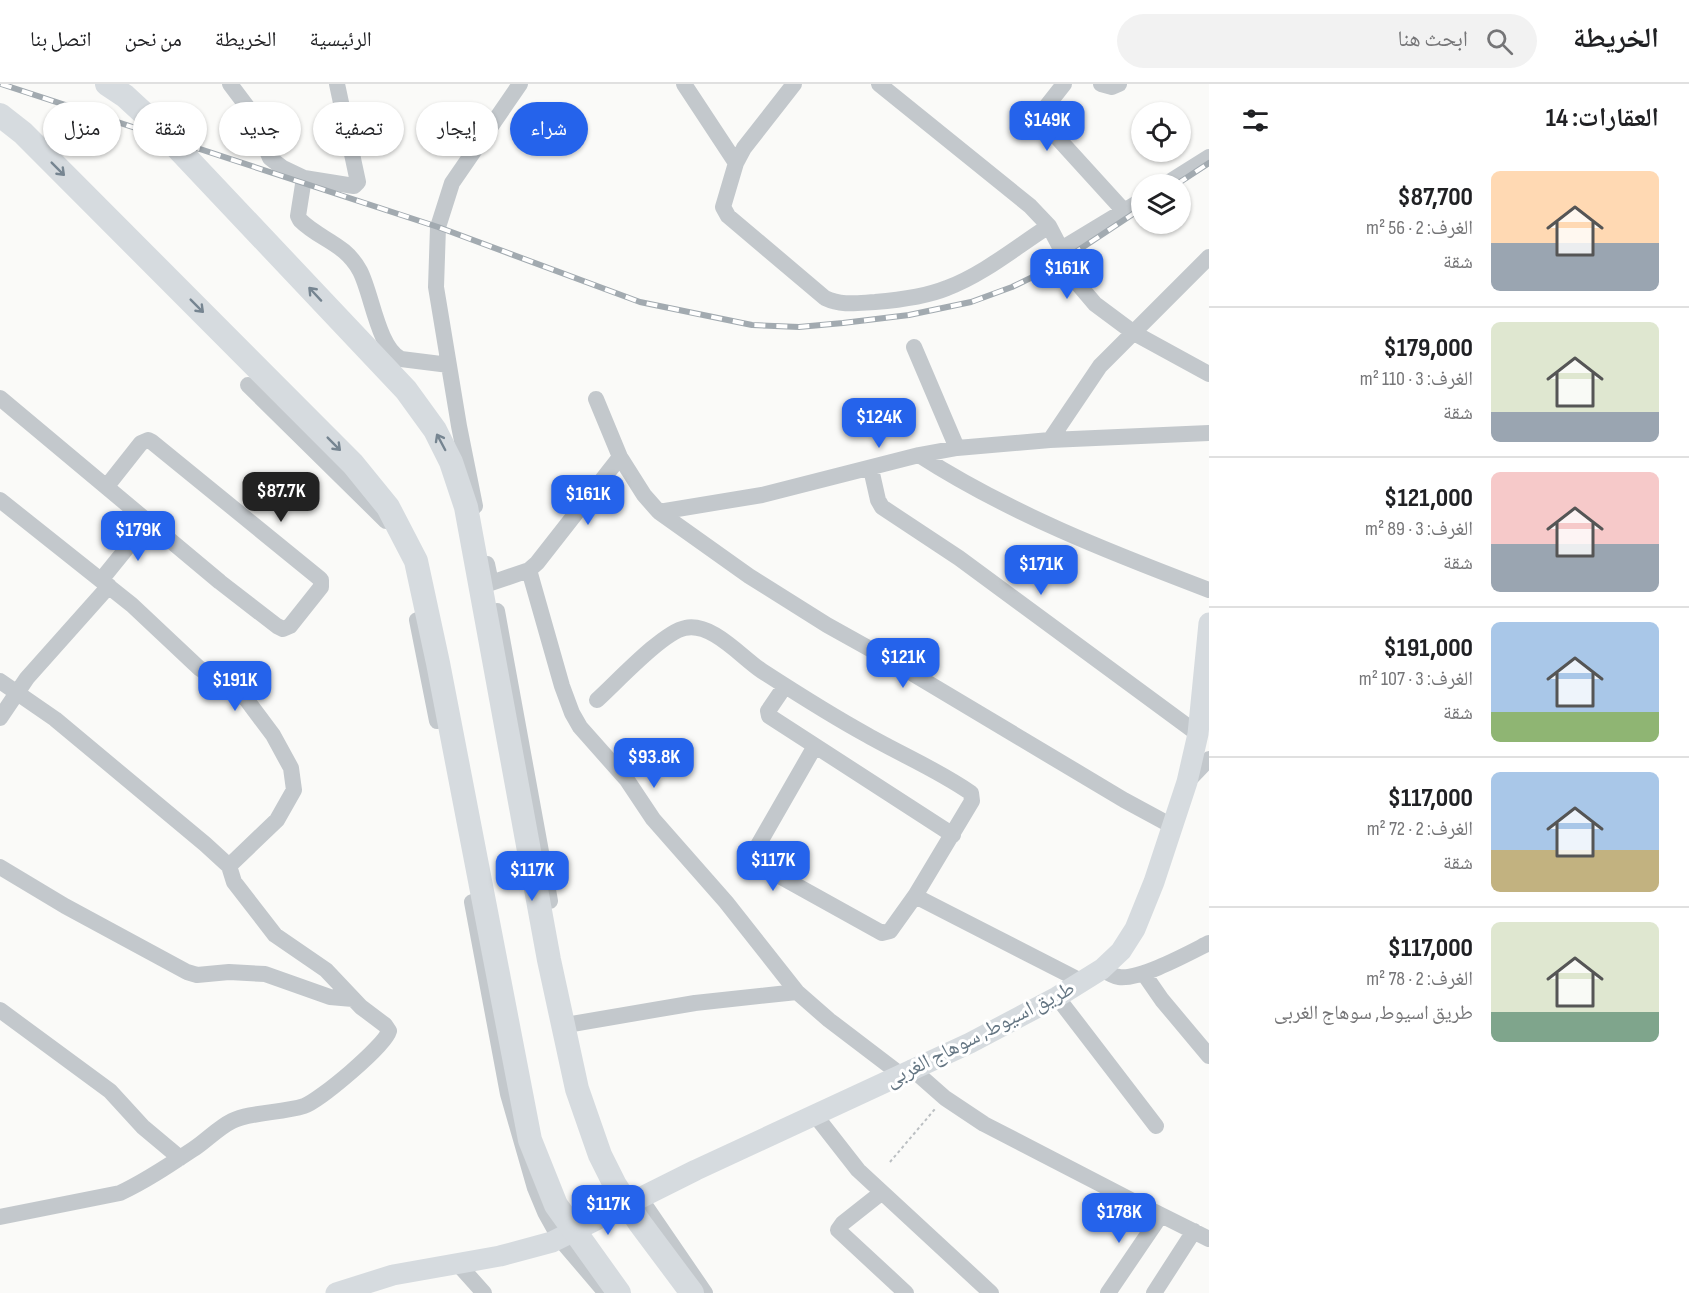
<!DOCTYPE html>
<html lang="ar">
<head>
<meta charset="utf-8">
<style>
	body { margin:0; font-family:"Sofia Sans Condensed","Noto Naskh Arabic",sans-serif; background:#f2f2f2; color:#202124; direction:rtl; height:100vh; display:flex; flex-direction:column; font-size:22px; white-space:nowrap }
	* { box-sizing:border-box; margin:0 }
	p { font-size:20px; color:#757577 }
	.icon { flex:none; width:33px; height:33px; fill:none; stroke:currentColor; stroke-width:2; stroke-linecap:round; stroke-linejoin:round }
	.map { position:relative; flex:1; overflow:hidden; direction:ltr }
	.panel { display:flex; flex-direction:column; background:#fff; width:480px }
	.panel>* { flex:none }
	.top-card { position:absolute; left:18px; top:18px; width:570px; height:54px; direction:rtl; display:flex; gap:12px }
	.fabs { position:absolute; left:1131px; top:18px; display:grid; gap:12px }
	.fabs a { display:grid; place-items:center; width:60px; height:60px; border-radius:50%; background:#fff; box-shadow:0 2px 4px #0004; font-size:30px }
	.price { position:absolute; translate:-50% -51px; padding:0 14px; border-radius:12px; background:#2563eb; color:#fff; font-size:20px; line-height:39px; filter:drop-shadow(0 2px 3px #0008) }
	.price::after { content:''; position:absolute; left:50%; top:36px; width:18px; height:14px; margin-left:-9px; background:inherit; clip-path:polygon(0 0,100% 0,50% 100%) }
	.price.current { background:#222; color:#fff }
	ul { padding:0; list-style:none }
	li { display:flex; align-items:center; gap:18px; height:150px; padding:0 30px }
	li+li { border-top:2px solid #e0e0e0 }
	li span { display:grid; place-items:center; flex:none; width:168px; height:120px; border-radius:9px; color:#555 }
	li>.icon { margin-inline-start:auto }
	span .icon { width:72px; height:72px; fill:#fffc; stroke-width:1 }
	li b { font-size:26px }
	h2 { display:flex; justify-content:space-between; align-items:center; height:72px; padding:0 30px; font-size:26px }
	.pill { padding:0 21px; border-radius:27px; background:#fff; box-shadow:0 2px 4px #0004; font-size:21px; line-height:54px }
	.pill.current { background:#2563eb; color:#fff }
	header { display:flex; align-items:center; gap:36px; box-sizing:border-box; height:84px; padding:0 30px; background:#fff; border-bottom:2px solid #e0e0e0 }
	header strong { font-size:28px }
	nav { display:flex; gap:33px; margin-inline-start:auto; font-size:21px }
	.search { width:420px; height:54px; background:#f2f2f2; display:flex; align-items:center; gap:15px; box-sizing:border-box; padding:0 21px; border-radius:33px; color:#757577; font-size:22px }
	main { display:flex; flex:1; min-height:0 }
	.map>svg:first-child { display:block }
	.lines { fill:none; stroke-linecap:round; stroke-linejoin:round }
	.path { stroke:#bbbfc2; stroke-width:2; stroke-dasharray:3 3; stroke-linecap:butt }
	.minor { stroke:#c3c8cc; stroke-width:16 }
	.major { stroke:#d6dbdf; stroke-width:21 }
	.highway { stroke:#d6dbdf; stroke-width:24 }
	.rail-casing { stroke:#a2aab0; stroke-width:6 }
	.rail { stroke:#fff; stroke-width:4; stroke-dasharray:11; stroke-linecap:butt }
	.oneway { stroke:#768591 }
	.labels { text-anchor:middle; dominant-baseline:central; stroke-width:6; stroke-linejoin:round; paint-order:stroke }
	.street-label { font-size:21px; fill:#657683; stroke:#fff }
</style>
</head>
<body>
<header>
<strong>الخريطة</strong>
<div class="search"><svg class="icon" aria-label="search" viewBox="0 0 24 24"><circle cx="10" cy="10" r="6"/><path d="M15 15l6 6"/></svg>ابحث هنا</div>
<nav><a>الرئيسية</a><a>الخريطة</a><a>من نحن</a><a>اتصل بنا</a></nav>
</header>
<main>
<section class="panel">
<h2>العقارات: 14<svg class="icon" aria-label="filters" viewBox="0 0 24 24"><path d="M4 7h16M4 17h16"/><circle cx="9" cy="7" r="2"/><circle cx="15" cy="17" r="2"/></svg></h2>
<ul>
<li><span style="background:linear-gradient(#ffd9b3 60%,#9aa5b1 0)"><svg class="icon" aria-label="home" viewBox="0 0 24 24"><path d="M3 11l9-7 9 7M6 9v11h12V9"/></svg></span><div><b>$87,700</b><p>الغرف: 2 · 56 m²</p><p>شقة</p></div></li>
<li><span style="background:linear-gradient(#dfe7d0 75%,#9aa5b1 0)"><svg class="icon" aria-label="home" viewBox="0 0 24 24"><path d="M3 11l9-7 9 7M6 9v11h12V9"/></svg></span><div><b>$179,000</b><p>الغرف: 3 · 110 m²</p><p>شقة</p></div></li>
<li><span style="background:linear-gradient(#f6c9c9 60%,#9aa5b1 0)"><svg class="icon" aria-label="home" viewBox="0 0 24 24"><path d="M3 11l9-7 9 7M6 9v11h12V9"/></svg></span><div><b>$121,000</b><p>الغرف: 3 · 89 m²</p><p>شقة</p></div></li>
<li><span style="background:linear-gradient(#a9c7e8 75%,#8fb573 0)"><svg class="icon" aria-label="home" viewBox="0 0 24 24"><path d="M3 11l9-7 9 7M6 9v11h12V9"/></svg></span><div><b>$191,000</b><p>الغرف: 3 · 107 m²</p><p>شقة</p></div></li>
<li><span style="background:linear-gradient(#a9c7e8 65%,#c2b280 0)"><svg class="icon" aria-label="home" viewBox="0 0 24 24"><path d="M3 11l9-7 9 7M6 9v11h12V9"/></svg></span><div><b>$117,000</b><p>الغرف: 2 · 72 m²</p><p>شقة</p></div></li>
<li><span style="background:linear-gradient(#dfe7d0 75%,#7fa58c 0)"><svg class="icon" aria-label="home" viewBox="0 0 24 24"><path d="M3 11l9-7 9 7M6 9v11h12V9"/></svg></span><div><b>$117,000</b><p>الغرف: 2 · 78 m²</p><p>طريق اسيوط, سوهاج الغربى</p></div></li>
</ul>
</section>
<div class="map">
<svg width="1209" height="1209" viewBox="0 0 1209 1209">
	<rect width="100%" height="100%" fill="#fafaf8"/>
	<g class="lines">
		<path class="path" d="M890,1078L935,1025"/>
		<path class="minor" d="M230,0L251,28L270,74L283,84L304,94
			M337,0L358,98L354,102L304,94L298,132L300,136C320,156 345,159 360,187C372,210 378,264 401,275L449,281
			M684,0L736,79
			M794,0L744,64L736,79L723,123L728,132L825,214C842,222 857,219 875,218C899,216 925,213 947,204C984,190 1016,163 1049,142L1030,122L879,0
			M1064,0L1042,28L1043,38L1124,127
			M1101,0L1112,3L1119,0
			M1166,100L1209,73
			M1049,142L1061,165L1072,193L1095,220L1134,249L1209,290
			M1061,165L1142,116
			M914,263L957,364
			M248,301L386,437
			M0,314L220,498L277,542L283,545L290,542L321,503V496L319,494L152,358L148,356L141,359L107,402
			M596,315L620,373L644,411L659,428L762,411L919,371L957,364L1050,356L1209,349
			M1050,356L1100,282L1209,173
			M919,371C1009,429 1109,468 1209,506
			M871,385L878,416L882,423L959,474L1198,650
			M0,416L132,521L199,584L246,615L273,651L291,684L294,706L277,736L229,782
			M475,422L459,342L436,203L438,143L452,99L520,0
			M659,428L749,492L827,541L888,575L1124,716L1172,742
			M487,480L491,499L529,486L537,479L620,373
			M529,486L562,602L572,629L580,643L627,696L653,735L726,818L797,908L829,936L900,990
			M101,496L148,438
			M497,527L550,817
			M417,536L437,637
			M0,597L55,635L205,760L229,782L234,798L275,851L326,886L361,923L385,941L389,947C385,962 319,1017 304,1022C282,1029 250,1028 232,1037C218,1044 207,1056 195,1064C171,1080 146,1097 120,1109L0,1133
			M785,602L768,627L769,632L953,751
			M597,616C616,599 663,548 685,544C712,538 741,573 762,587C796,609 832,632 867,651C902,671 938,686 971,709L972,717L915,812L890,847L882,849L756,779L752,773L753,770L815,662
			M0,634L27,594L109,502
			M1187,698L1209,675
			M0,783L65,822L187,888L197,891L229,888L265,890L330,913L353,915
			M915,812L1083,898
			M472,818L508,1010L535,1104L545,1128L560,1155L606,1209
			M1102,885C1108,889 1112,892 1119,893C1140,896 1189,869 1209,859
			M1144,890L1162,916L1209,972
			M1057,913L1156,1042
			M0,926L110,1007L143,1043L180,1074
			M572,940L695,919L797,908
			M911,984L945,1014L984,1040L1131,1116L1209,1155
			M815,1031L858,1086L991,1209
			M881,1109L843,1139L838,1146L906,1209
			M640,1114L705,1209
			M458,1180L484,1209
			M1108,1209L1161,1131
			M1154,1209L1194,1147"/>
		<path class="major" d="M336,1209L393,1191L500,1172L552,1158L696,1086L970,959L1057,913L1102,885L1121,867L1135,845L1154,798L1187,698L1198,650L1209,539"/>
		<path class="highway" d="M107,0L125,12L151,36L406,306L435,346L451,378L466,423L549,876L577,1005L600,1071L615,1101L639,1138L692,1209
			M0,31L23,49L353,380L388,423L416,477L438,579L530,1056L556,1121L619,1209"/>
		<g class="rail-casing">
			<path id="rail" d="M1,0L438,143L640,218L752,241L799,243L843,239L909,231L971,218L1012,203L1053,183L1142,124
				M1177,100L1209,79"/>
		</g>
		<use href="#rail" class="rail"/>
	</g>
	<defs><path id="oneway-shaft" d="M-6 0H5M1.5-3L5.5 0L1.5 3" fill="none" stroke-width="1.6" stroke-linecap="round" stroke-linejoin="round" transform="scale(1.5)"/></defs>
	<g class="oneway">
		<use href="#oneway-shaft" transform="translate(58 85) rotate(45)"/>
		<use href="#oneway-shaft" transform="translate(315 210) rotate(-133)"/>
		<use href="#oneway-shaft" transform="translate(197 222) rotate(45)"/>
		<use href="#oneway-shaft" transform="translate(441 358) rotate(-118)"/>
		<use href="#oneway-shaft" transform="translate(334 360) rotate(45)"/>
	</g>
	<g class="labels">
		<g class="street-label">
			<text transform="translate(980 950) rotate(-27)">طريق اسيوط, سوهاج الغربى</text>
		</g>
	</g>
</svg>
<div class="fabs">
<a><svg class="icon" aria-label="locate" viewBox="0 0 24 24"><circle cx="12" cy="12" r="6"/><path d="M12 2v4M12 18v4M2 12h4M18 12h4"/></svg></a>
<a><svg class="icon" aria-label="layers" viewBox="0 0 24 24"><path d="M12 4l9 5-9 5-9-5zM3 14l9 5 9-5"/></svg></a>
</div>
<b class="price" style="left:1047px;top:68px">$149K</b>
<b class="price" style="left:1067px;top:216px">$161K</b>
<b class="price" style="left:879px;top:365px">$124K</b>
<b class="price current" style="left:281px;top:439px">$87.7K</b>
<b class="price" style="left:588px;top:442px">$161K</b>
<b class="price" style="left:138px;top:478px">$179K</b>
<b class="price" style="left:1041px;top:512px">$171K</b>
<b class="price" style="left:903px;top:605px">$121K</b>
<b class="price" style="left:235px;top:628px">$191K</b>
<b class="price" style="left:654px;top:705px">$93.8K</b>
<b class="price" style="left:773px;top:808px">$117K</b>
<b class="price" style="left:532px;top:818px">$117K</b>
<b class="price" style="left:608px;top:1152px">$117K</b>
<b class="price" style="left:1119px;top:1160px">$178K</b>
<div class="top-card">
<a class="pill current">شراء</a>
<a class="pill">إيجار</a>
<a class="pill">تصفية</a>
<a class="pill">جديد</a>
<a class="pill">شقة</a>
<a class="pill">منزل</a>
</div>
</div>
</main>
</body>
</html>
